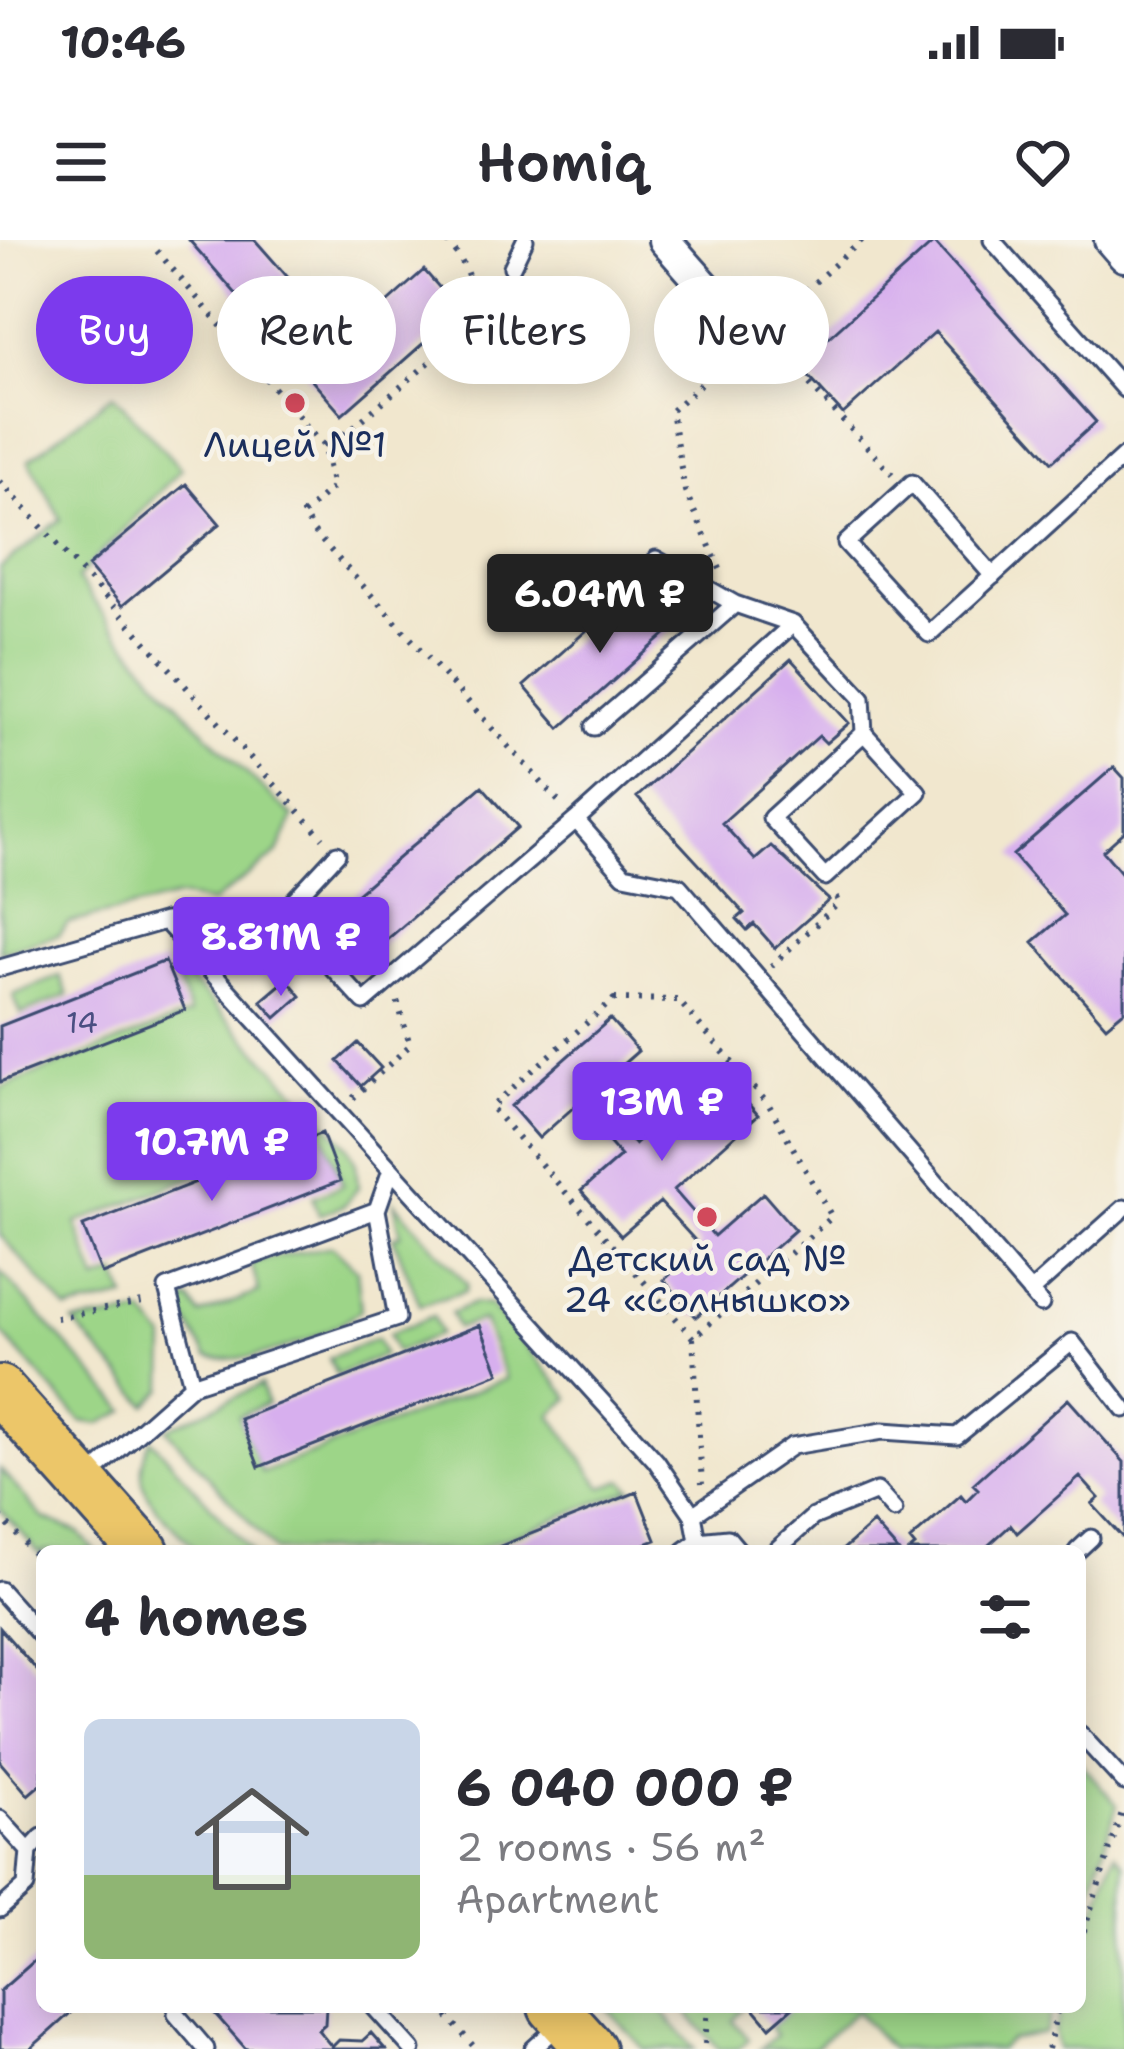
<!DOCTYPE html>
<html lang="en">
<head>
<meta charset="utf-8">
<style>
	body { margin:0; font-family:"Shantell Sans",sans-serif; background:#f7f7f7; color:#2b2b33; height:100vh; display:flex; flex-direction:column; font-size:45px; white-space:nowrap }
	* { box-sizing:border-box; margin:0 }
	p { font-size:39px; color:#7c7c81 }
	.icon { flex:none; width:66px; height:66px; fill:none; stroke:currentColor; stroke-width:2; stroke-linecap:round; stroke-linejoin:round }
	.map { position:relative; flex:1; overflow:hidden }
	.sheet { position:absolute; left:36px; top:1305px; width:1050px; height:468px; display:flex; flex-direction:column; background:#fff; border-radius:18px; box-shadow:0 6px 30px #0003 }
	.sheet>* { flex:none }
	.guide { position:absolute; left:36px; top:36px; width:1053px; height:108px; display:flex; gap:24px }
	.price { position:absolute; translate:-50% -102px; padding:0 27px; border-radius:12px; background:#7c3aed; color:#fff; font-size:39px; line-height:78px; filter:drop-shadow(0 3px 6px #0008) }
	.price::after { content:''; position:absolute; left:50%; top:72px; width:36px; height:27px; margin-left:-18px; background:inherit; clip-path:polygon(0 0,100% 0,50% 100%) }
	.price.on { background:#222; color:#fff }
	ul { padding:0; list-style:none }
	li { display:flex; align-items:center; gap:36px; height:300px; padding:0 48px }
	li+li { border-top:3px solid #e1e1e2 }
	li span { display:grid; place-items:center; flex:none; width:336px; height:240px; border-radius:18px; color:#555 }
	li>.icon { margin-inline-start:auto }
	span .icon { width:144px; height:144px; fill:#fffc; stroke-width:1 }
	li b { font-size:51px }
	h2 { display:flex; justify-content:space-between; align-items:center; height:144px; padding:0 48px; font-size:51px }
	.chip { padding:0 42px; border-radius:54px; background:#fff; box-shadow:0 6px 30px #0003; font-size:42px; line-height:108px }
	.chip.on { background:#7c3aed; color:#fff }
	.status { display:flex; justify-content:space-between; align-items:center; height:84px; padding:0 60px; background:#fff; direction:ltr }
	.status svg { height:33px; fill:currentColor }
	header { display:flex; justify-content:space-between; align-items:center; height:156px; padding:0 48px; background:#fff; font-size:54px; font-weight:600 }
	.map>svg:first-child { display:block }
	.green { fill:#9dd588; stroke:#5c8273; stroke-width:3 }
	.building { fill:#d7afee }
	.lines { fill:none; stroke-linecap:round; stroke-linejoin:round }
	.service-casing { stroke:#3b4b6f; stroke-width:21 }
	.minor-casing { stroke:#3b4b6f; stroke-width:36 }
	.primary-casing { stroke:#3b4b6f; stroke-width:54 }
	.path { stroke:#3b4b6f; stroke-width:6; stroke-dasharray:3 9; stroke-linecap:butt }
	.service { stroke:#fff; stroke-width:15 }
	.minor { stroke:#fff; stroke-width:30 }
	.primary { stroke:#ecc669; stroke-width:48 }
	.poi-dot { fill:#d1495b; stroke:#f7f3e8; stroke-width:4.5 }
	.labels { text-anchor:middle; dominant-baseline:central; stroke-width:9; stroke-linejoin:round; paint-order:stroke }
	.number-label { font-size:30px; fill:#4a4f82 }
	.poi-label { font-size:36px; fill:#1b2f5e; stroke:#f7f3e8 }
</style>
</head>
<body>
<div class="status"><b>10:46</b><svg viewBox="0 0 49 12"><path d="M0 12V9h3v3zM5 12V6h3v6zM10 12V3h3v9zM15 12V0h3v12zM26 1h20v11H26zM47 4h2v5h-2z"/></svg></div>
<header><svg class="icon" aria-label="menu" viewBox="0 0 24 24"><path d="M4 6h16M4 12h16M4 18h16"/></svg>Homiq<svg class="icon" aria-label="heart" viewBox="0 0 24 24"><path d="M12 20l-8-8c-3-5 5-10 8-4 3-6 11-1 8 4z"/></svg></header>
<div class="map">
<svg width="1124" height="1809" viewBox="0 0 1124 1809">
	<rect width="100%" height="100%" fill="#f7f3e8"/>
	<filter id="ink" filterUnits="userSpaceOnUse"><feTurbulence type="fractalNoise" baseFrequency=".00833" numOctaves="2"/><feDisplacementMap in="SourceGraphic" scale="24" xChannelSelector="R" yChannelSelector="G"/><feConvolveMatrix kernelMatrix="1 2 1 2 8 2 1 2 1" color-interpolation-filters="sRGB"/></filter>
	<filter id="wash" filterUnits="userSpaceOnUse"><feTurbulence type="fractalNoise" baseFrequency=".004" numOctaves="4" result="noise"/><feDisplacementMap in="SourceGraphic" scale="48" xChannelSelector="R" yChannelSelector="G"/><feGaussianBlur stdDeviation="2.7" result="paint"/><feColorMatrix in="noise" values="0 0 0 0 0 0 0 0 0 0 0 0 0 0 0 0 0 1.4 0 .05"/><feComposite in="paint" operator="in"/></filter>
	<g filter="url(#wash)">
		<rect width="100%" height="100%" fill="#f1e7ce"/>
		<path class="green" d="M113,154L181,229L77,339C141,427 212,505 294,577L277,614L212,663L178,657L68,683L58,695L0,712V328L61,279L29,220Z
			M170,719L347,905L356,924L358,948L344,965L319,975L313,957L343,945L320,887L76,983L97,1041L117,1034L126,1058L67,1070L0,995V848L190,774Z
			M60,736L68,755L21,774L13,755Z
			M394,962L467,1044L466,1051L420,1065L393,997L401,995Z
			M332,1006L357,1030L361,1070C323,1097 252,1127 207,1117L182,1071L185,1061L190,1060L200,1075L259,1052L251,1022Z
			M0,1031L126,1171L99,1184L81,1181L0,1091Z
			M474,1063L490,1065L570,1158L551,1175L602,1247L623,1240L632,1249L472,1311H275L166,1189L261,1145L267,1164L239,1176L262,1233L506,1139L483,1080L457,1088L451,1073Z
			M144,1074L165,1099L164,1149L147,1165L74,1083Z
			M433,1076L440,1094L396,1112L389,1094Z
			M377,1098L384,1115L336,1135L329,1118Z
			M151,1199L251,1311H197C164,1274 123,1251 151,1199Z
			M0,1229L43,1278L78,1292L95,1311H42V1316L0,1269Z
			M1080,1522L1117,1565L1080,1688Z
			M1115,1613L1124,1623V1809H1058L1054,1791L1062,1767H1080V1716Z
			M606,1767H658L695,1809H644Z
			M682,1767H744L733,1781L749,1799L738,1809H719Z
			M793,1767H1053L1044,1793L1010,1800L1000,1809H891L856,1771L813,1809H760L776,1795L770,1787Z"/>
		<g id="blocks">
			<path class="building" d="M189,0H255L344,101L424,30L460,71L342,175Z
				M934,2L1096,182L1052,222L935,92L843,174L798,125Z
				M186,244L220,284L122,366L88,326Z
				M639,344L676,385L560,488L524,446Z
				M791,419L849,483L826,503L819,496L722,583L755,620L771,606L829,660L775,708L754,684L747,690L737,679L744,673L637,557Z
				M1114,527L1124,538V592L1103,611L1124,636V771L1106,786L1033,702L1065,675L1013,615Z
				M482,546L518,587L368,716L332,675Z
				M165,721L185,770L0,842V786Z
				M287,739L301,756L276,778L261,761Z
				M610,779L638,811L589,854L634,904L718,830L758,875L674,950L714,996L763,953L795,990L696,1077L664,1040L701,1007L660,962L621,996L581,951L621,916L576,865L539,898L511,866Z
				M358,803L381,828L361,846L338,821Z
				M322,893L340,941L102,1034L83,986Z
				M480,1085L499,1133L259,1227L240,1179Z
				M1068,1159L1124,1222V1299L1092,1264L1099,1258L1080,1237L1017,1293L1011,1285L982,1311H909L915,1306L910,1300L961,1255L966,1261L978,1249L973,1244Z
				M637,1252L656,1300L628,1311H488Z
				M873,1283L898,1311H841Z
				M0,1388L42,1436V1543L28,1555L0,1522Z
				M42,1714V1767H77L30,1809H0V1751Z
				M209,1767H326L325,1784L318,1790L332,1807L339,1800L362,1801L371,1793L385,1809H246Z
				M753,1767H793L770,1787Z"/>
		</g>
	</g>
	<g filter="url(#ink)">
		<use href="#blocks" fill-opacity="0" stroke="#3b4b6f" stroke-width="3"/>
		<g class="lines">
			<g class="service-casing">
				<path id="service" d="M992,0L1124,149
					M512,27L525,0
					M656,319L735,364L793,384L862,458L864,493L918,552L825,637L771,578L864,493
					M993,336L912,243L846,303L929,394L1124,216
					M594,487L735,364
					M576,580L793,384
					M282,673L337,614
					M165,681L656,1221L693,1275
					M0,728L165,681L282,673L364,762L576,580L624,635L679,646L1041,1064
					M377,970L391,930
					M1030,1052L1124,968
					M89,1236L192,1145L397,1078L377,970L167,1048L192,1145
					M698,1301L728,1298L739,1311
					M684,1311L698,1301L693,1275L792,1206L883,1191L957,1196L1072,1102L1124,1169
					M775,1311L813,1277L877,1251L894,1270
					M1077,1311L1091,1298
					M0,1350L42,1397
					M1080,1494L1124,1542
					M0,1579L29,1611
					M0,1669L26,1646L29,1611L42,1597
					M374,1767L412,1809
					M176,1774L206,1809
					M533,1809L562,1783"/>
			</g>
			<g class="minor-casing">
				<path id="minor" d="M664,0L710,52
					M1110,0L1124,16"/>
			</g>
			<g class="primary-casing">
				<path id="primary" d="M0,1150L144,1311
					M553,1767L591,1809"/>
			</g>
			<path class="path" d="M157,11L323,205L333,247L303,274L313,291L561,564
				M761,91L892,234
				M323,205L345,194L464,93C480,59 471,28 446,0
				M0,241L323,598
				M720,329L685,251L671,171L862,0
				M771,726L839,663L835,656
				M614,759L678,760L769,865L832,977L693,1098L491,867Z
				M353,858L410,805L397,760
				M56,1078L148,1061
				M693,1098L702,1244
				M0,1276L42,1323
				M1080,1703L1124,1566
				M439,1767L476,1809
				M705,1804L708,1767
				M1048,1809L1058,1767"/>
			<use href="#service" class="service"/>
			<use href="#minor" class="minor"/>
			<use href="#primary" class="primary"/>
		</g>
	</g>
	<g class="poi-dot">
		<circle cx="295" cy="163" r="12"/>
		<circle cx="707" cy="977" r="12"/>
	</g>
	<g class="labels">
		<g class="number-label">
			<text x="82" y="782">14</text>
		</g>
		<g class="poi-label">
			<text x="295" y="204">Лицей №1</text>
			<text x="707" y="1018">Детский сад №<tspan x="707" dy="41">24 «Солнышко»</tspan></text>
		</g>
	</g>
</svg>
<b class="price on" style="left:600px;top:416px">6.04M ₽</b>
<b class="price" style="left:281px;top:759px">8.81M ₽</b>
<b class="price" style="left:662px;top:924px">13M ₽</b>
<b class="price" style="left:212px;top:964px">10.7M ₽</b>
<div class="guide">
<a class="chip on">Buy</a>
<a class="chip">Rent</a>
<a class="chip">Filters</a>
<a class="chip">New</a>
</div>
<section class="sheet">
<h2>4 homes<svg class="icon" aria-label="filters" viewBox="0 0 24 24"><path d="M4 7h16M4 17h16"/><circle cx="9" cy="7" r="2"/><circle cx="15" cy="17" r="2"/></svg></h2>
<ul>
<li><span style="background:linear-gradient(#c9d6e8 65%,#8fb573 0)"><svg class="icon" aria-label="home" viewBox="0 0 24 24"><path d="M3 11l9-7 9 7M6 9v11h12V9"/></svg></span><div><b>6 040 000 ₽</b><p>2 rooms · 56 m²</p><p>Apartment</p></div></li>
</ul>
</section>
</div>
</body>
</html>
